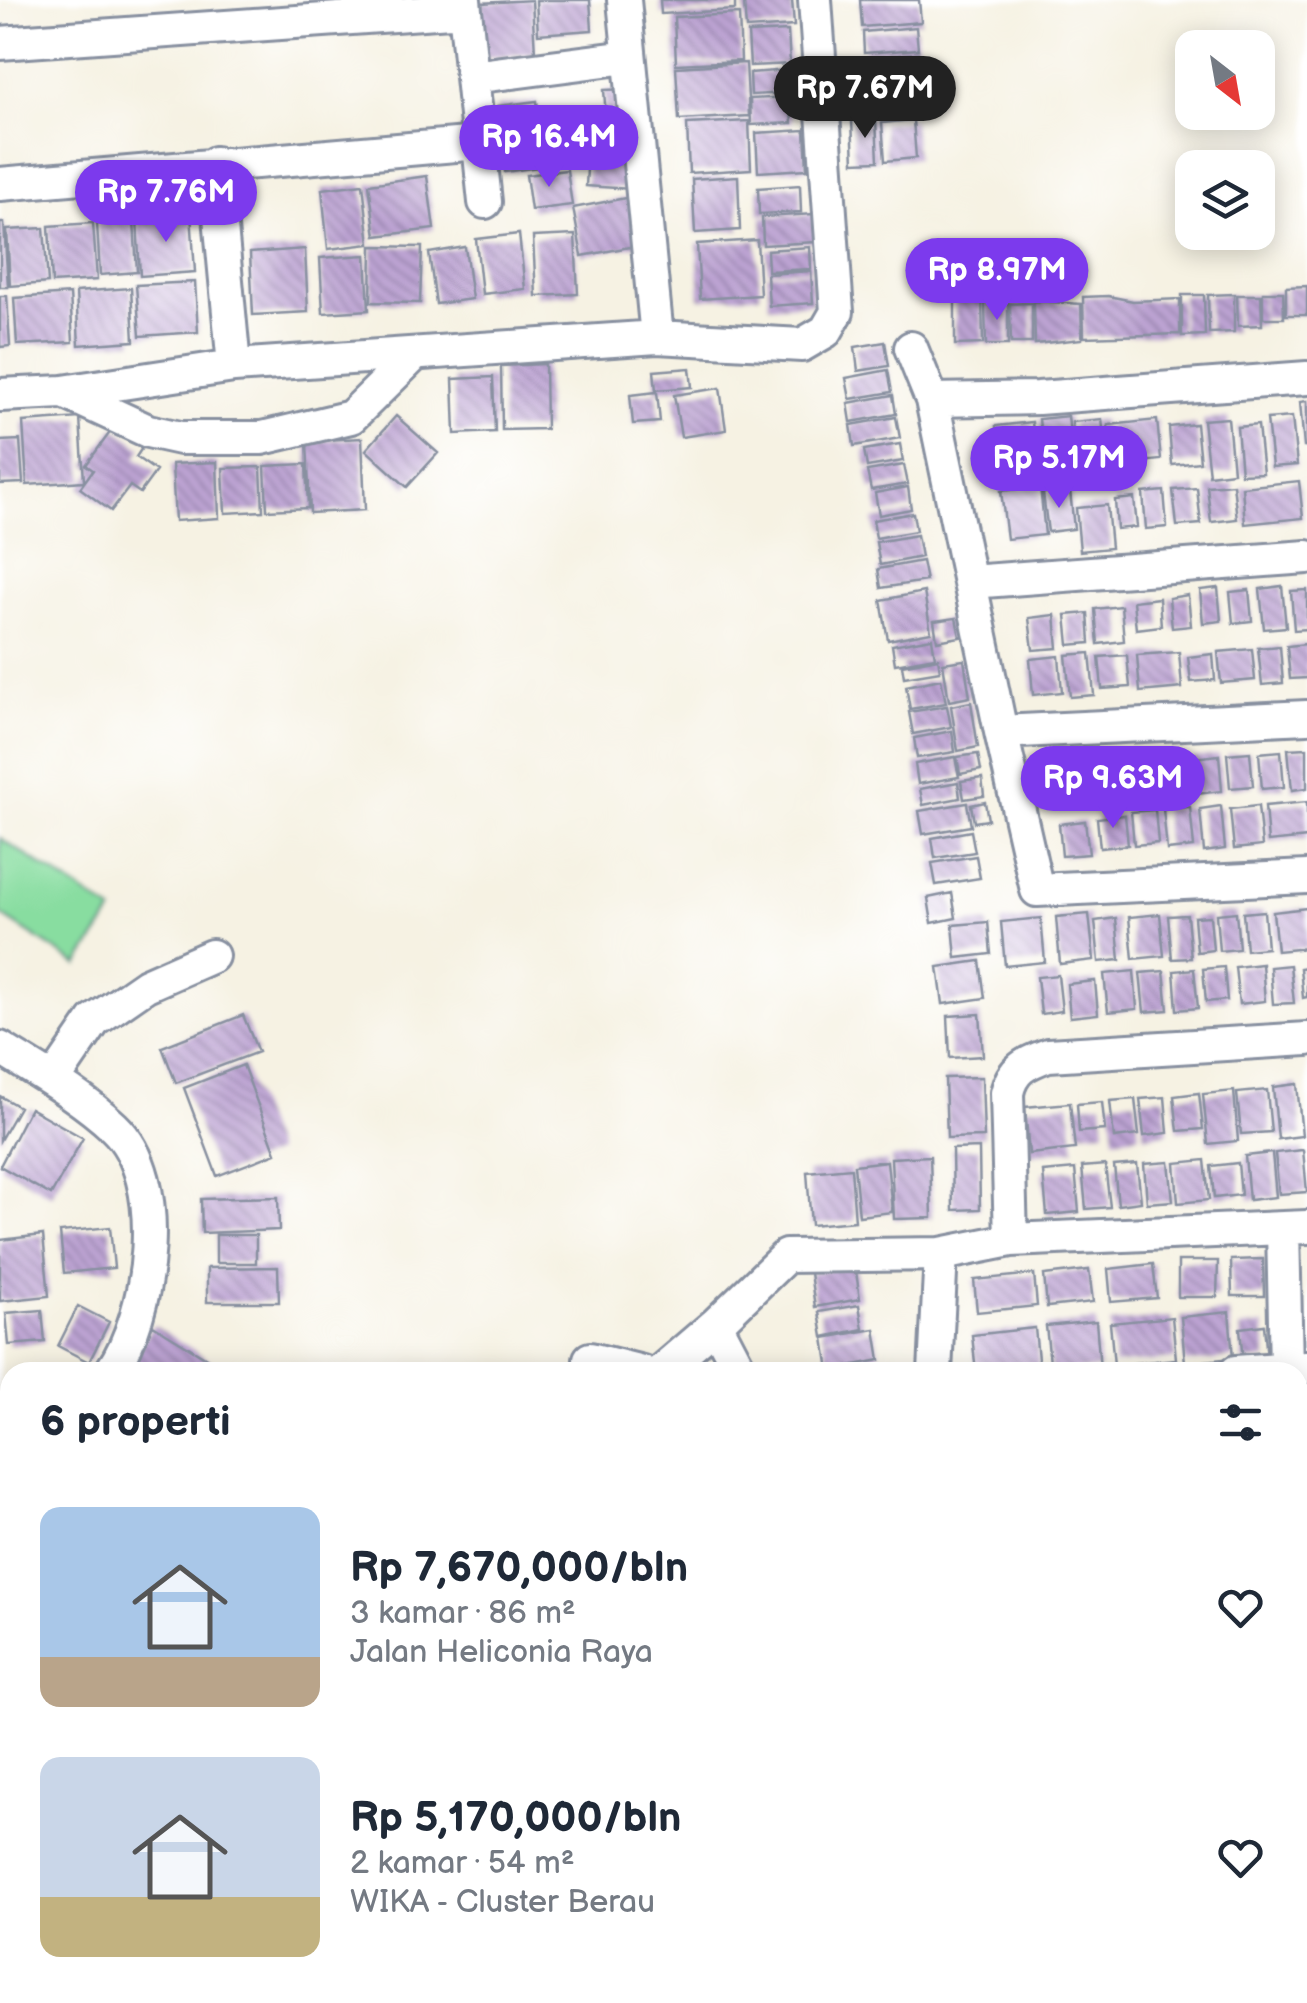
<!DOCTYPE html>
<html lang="id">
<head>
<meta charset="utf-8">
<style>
	body { margin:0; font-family:"Balsamiq Sans",sans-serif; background:#f6f6f7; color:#1f2937; height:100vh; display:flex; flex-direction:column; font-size:38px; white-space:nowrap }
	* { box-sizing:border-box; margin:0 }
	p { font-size:32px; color:#747a83 }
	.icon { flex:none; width:55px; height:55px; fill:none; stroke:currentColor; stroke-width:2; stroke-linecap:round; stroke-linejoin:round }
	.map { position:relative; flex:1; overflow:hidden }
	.side { position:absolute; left:0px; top:1362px; width:1308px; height:642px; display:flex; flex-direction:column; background:#fff; border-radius:30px 30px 0 0; box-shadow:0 5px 25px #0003 }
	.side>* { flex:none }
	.needle { width:65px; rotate:149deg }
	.tools { position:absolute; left:1175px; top:30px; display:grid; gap:20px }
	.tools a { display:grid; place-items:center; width:100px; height:100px; border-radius:20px; background:#fff; box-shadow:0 5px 25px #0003; font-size:50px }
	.price { position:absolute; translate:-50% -85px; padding:0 22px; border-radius:35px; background:#7c3aed; color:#fff; font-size:32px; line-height:65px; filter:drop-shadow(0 2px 5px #0008) }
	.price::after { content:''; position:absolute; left:50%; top:60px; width:30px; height:22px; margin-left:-15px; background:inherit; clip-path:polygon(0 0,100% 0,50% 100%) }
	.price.current { background:#222; color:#fff }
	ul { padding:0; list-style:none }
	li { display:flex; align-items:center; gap:30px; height:250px; padding:0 40px }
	li span { display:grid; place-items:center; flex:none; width:280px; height:200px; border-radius:20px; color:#555 }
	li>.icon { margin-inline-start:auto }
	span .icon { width:120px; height:120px; fill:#fffc; stroke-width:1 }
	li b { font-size:42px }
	h2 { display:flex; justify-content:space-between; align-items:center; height:120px; padding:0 40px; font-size:42px }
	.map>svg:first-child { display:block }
	.pitch { fill:#88dda0; stroke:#52867f; stroke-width:2.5 }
	.building { fill:url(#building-back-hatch) }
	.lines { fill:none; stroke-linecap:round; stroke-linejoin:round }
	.street-casing { stroke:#8890a0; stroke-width:38 }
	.street { stroke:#fff; stroke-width:32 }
</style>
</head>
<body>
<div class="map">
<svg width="1307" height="2003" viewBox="0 0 1307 2003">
	<defs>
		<pattern id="building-back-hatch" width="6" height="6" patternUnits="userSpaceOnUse" patternTransform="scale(2.5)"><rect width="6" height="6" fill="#bca3d2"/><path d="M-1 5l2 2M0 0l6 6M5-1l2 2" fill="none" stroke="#9885ae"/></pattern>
	</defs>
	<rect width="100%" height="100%" fill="#fff"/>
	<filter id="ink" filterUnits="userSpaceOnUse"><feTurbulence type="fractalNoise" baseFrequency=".01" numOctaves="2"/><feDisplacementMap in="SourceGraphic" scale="20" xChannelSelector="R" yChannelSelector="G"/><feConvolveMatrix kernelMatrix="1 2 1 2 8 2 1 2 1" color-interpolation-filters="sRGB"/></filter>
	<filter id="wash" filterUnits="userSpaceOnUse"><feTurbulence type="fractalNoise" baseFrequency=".0048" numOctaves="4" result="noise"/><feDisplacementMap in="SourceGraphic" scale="40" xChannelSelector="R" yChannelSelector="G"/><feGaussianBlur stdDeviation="2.25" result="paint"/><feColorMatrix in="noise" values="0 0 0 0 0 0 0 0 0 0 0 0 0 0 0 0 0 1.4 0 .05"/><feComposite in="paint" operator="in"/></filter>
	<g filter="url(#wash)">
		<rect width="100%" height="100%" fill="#f6f2e3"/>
		<path class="pitch" d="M0,838L113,912L78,965L0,914Z"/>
		<g id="blocks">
			<path class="building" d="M532,0L535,53L484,57L481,3Z
				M536,0H590L592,30L538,34Z
				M660,0H735V10L661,14Z
				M792,0L794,26L746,29L744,2Z
				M860,0H919L921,22L862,27Z
				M739,14L741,61L676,64L674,17Z
				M916,27L918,49L864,53L863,32Z
				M788,31L790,64L750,66L748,33Z
				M918,53L923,110L868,115L863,59Z
				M746,63L749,116L679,120L676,67Z
				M786,70L788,93L751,95L750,73Z
				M629,89L632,144L608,145L604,90Z
				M790,97L792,123L751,125L750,99Z
				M537,101L545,166L505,172L497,106Z
				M876,119L878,161L854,162L852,121Z
				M913,120L916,158L885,161L882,123Z
				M749,121L751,169L689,173L687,124Z
				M805,130L807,169L758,172L756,133Z
				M588,152L634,155L631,189L586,186Z
				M567,170L572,205L531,210L526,175Z
				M427,176L434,229L376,236L369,184Z
				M738,176L740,230L695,233L692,179Z
				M363,184L370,244L328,249L322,189Z
				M800,185L801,212L759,214L758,188Z
				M631,197L640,245L582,256L573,208Z
				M191,214L195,272L140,276L137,218Z
				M815,214L816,242L763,245L762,217Z
				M134,221L137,272L100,275L97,224Z
				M0,223H4L8,287H0Z
				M93,223L97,280L52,283L49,226Z
				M44,228L48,283L10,286L7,230Z
				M519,234L525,289L482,294L476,239Z
				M575,235L578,294L536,296L533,237Z
				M757,240L760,295L700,299L697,244Z
				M372,246L422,247L420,303L371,302Z
				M465,247L472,299L436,304L429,253Z
				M810,247L811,269L768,271L767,250Z
				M305,249L308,312L253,315L250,253Z
				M366,255L369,310L323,313L320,258Z
				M811,271L813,303L769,306L767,274Z
				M195,282L198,332L140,336L136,285Z
				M1307,286V315H1286V287Z
				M131,288L134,341L79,345L76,292Z
				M1263,292H1283L1284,318H1263Z
				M70,294L73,342L17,345L14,298Z
				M1234,294V332L1209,333L1208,295Z
				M1182,295H1204L1205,335L1182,336Z
				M1237,295H1261L1262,325L1238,326Z
				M0,296H7L10,346L0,347Z
				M1108,296L1133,301L1180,299V334L1084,337L1083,297Z
				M982,300L983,344L955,345V301Z
				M1034,301L1081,304L1082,339L1035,344Z
				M985,302H1008V345H986Z
				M1032,303V343H1011L1010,304Z
				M885,342L889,366L858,371L855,347Z
				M545,364L546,429L502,430L501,366Z
				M690,368L692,387L656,390L654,371Z
				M888,370L892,392L850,399L846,378Z
				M493,377L495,432L455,434L453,379Z
				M720,388L726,430L681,437L674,395Z
				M657,392L660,422L633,424L630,395Z
				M893,395L896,414L851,422L848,403Z
				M1307,401V447H1304L1300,402Z
				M396,416L438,453L407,487L366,450Z
				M1068,416L1073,461L1044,465L1039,419Z
				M896,417L900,438L854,446L851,425Z
				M1292,417L1297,465L1272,467L1267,419Z
				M80,418L84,481L27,485L23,422Z
				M1228,418L1233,472L1209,475L1203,420Z
				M1102,419L1106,455L1076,459L1072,422Z
				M1157,420L1161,460L1111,465L1108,425Z
				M1032,422L1037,466L1001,471L996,426Z
				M1196,424L1200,462L1172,465L1169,427Z
				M1258,425L1263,473L1241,474L1237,427Z
				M114,427L142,448L136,457L156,471L140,493L130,486L111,511L80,488L93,470L86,465Z
				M362,438L365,510L310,513L307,441Z
				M20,440L23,483L0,484V441Z
				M900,444L903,461L867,467L864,450Z
				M217,462L219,518L175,521L172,464Z
				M306,464L308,508L267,510L265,466Z
				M904,465L908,484L871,490L867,471Z
				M261,467L263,511L225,513L223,468Z
				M1299,481L1303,518L1245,524L1242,487Z
				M1233,484L1237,519L1211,522L1207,486Z
				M1040,486L1045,535L1007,539L1001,491Z
				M908,487L911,509L879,515L875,493Z
				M1197,488L1201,524L1177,526L1173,490Z
				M1070,490L1074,529L1048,532L1043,493Z
				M1164,491L1167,527L1146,529L1143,493Z
				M1134,498L1137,527L1117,529L1115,500Z
				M1107,505L1111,548L1080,551L1076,508Z
				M913,513L916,531L876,538L873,520Z
				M917,535L921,557L880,565L876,542Z
				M922,561L926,581L881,588L878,569Z
				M1282,586L1286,627L1264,629L1260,589Z
				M1218,588L1221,621L1203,623L1200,590Z
				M1249,590L1252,621L1233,623L1230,592Z
				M1307,590V629L1294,630L1291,591Z
				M924,592L931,632L888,640L881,600Z
				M1188,595L1191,626L1172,628L1169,598Z
				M1159,598L1161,626L1136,629L1133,601Z
				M1121,606L1124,641L1098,644L1095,609Z
				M1088,613L1090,643L1069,645L1066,615Z
				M1055,615L1058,648L1033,650L1029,618Z
				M956,618L960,637L937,641L934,621Z
				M932,638L935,657L895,664L892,645Z
				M1307,644V678L1290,679L1287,646Z
				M1280,646L1283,683L1262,685L1258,648Z
				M1252,649L1255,680L1221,683L1218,652Z
				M1179,652L1182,688L1140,692L1137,655Z
				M1090,653L1094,695L1070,697L1066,655Z
				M1213,654L1215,680L1191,682L1188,657Z
				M1127,655L1130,687L1102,689L1099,657Z
				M1059,656L1062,692L1033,695L1030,659Z
				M938,658L940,671L904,677L902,665Z
				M964,660L970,697L949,701L943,663Z
				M941,679L946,703L910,709L906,686Z
				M971,702L978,747L958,751L951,706Z
				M947,706L951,727L913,734L909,712Z
				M952,731L955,752L917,758L914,738Z
				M1307,748V788L1292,790L1288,749Z
				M1281,751L1284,787L1262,789L1259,753Z
				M1250,752L1253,786L1230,788L1227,754Z
				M978,754L981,770L960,774L957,757Z
				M1219,755L1222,791L1196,794L1193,758Z
				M955,757L959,777L918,784L915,764Z
				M1152,758L1155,796L1134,798L1131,760Z
				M1183,759L1186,796L1166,799L1163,761Z
				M1084,762L1088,803L1054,806L1051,765Z
				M1119,764L1123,799L1099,801L1096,766Z
				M982,778L984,796L964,799L961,781Z
				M958,782L960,798L923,805L920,789Z
				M985,802L988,820L974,822L971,805Z
				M1307,802V838L1268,842L1265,806Z
				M967,803L971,826L923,834L919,811Z
				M1221,806L1225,849L1204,852L1200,809Z
				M1258,806L1262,846L1234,849L1230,809Z
				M1190,807L1194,847L1167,850L1163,809Z
				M1155,810L1158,843L1134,845L1131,812Z
				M1125,815L1128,845L1100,848L1097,818Z
				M1085,821L1089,854L1062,856L1059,824Z
				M971,831L975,852L935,858L932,838Z
				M976,856L980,878L936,885L932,863Z
				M952,893L956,918L932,923L928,898Z
				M1307,908V948L1277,951L1273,912Z
				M1264,911L1267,948L1246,950L1243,913Z
				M1236,912L1239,949L1219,951L1216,914Z
				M1089,914L1094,960L1060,964L1056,917Z
				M1160,914L1164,956L1133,959L1129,917Z
				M1187,915L1191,958L1172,959L1168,916Z
				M1210,916L1213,950L1197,952L1194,917Z
				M1041,918L1045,962L1005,966L1001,922Z
				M1116,918L1120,960L1099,962L1095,921Z
				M988,922L991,954L956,958L953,925Z
				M980,961L985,998L943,1004L938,967Z
				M1262,964L1265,1001L1239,1004L1235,967Z
				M1290,965L1294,1003L1273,1004L1270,967Z
				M1224,967L1227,1000L1206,1002L1203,969Z
				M1307,967V997L1303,998L1300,968Z
				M1194,969L1198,1008L1177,1010L1174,971Z
				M1134,971L1137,1009L1108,1012L1104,974Z
				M1164,971L1168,1010L1144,1012L1140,973Z
				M1058,975L1062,1011L1041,1014L1037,977Z
				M1095,981L1098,1014L1070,1017L1067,984Z
				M980,1014L983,1056L950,1058L948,1016Z
				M243,1015L258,1052L176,1083L162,1047Z
				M243,1065L276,1153L217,1176L184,1088Z
				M982,1077L984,1137L947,1138L945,1078Z
				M1297,1084L1302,1136L1278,1139L1273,1087Z
				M1267,1090L1271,1132L1241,1134L1237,1093Z
				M1234,1091L1238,1141L1208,1144L1203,1094Z
				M1199,1093L1203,1129L1178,1131L1174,1096Z
				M0,1096L19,1107L0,1140Z
				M1165,1097L1168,1133L1144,1136L1140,1099Z
				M1135,1099L1139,1135L1114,1138L1110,1101Z
				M1102,1102L1105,1130L1079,1132L1077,1104Z
				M1070,1103L1075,1149L1029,1154L1025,1107Z
				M30,1108L83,1138L51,1195L0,1166Z
				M979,1148L980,1209L953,1210L952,1149Z
				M1303,1150L1307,1192L1279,1194L1275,1153Z
				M1272,1153L1276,1197L1249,1200L1245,1156Z
				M930,1156L932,1218L894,1219L891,1158Z
				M1205,1160L1209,1200L1178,1203L1175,1163Z
				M887,1161L892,1212L859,1216L854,1165Z
				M1169,1162L1173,1201L1147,1203L1144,1164Z
				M1238,1163L1241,1195L1214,1198L1211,1166Z
				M1137,1164L1141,1202L1118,1205L1114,1166Z
				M1105,1165L1110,1207L1086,1209L1082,1167Z
				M851,1168L855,1221L811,1225L807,1172Z
				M1075,1169L1079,1212L1047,1215L1043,1172Z
				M278,1197L279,1230L202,1233L201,1199Z
				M110,1227L114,1268L64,1273L60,1232Z
				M43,1235L49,1296L0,1301V1240Z
				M216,1235H256V1263H216Z
				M1263,1259L1264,1296H1232L1231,1260Z
				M1178,1261H1218L1217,1297H1178Z
				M1153,1264L1157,1298L1111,1302L1108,1269Z
				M855,1265L860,1299L815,1307L810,1273Z
				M278,1267L279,1302H207V1268Z
				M1089,1270L1093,1302L1047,1307L1044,1275Z
				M1034,1274L1037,1306L977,1312L974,1280Z
				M859,1305L863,1329L823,1337L819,1312Z
				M78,1306L109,1322L89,1362L58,1346Z
				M42,1310L45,1342L9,1345L6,1313Z
				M1229,1312L1233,1358L1185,1363L1181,1317Z
				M1172,1317L1176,1359L1114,1365L1110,1323Z
				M1096,1321L1100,1369L1051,1372L1046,1326Z
				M153,1325L229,1372H123Z
				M1264,1325L1267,1359L1243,1362L1240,1328Z
				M1035,1328L1039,1370L976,1372L972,1335Z
				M875,1329L880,1360L829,1370L824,1338Z
				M1306,1514H1307V1563L1298,1561Z
				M1301,1606L1307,1607V1648L1298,1646Z
				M1298,1650L1307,1653V1691L1298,1688Z
				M1298,1692L1307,1695V1728L1298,1726Z
				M1298,1733L1307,1736L1301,1770L1298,1769Z
				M1298,1984L1307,1992V2003H1269L1260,1995H1298Z
				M879,1995H954V1998L880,2003Z
				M1014,1995H1053V2003H1015Z
				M1099,1995H1139V2003H1100Z"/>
		</g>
	</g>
	<g filter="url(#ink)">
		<use href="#blocks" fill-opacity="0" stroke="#8890a0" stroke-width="2.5"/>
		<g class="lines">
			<g class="street-casing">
				<path id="street" d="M464,0L485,202
					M624,0L657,337
					M0,43L465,10
					M472,77L628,57
					M215,163L234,366
					M0,184L479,143
					M911,348L932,400L1001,732
					M64,392L148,431L180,438H262L351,417L413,356
					M0,395L63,392L234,366L657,337L802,345L826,331L837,312L815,0
					M932,400L1038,398L1307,378
					M970,582L1307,557
					M1307,717L1001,732L1037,890L1307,877
					M1307,1039L1048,1055C1026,1063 1012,1069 1007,1093L1011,1240L1307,1227
					M0,1048C38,1072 81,1096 114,1127C170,1180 151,1315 111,1372
					M53,1081L94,1021L146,985L212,956
					M1283,1228L1286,1369
					M716,1324L786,1256L941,1254
					M590,1359L642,1372
					M660,1372L716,1324L741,1372
					M935,1372L941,1254L1011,1240
					M1236,1372L1307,1367
					M0,1444H10
					M1298,1486L1307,1446
					M1298,1858L1307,1860
					M785,1995L786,2003"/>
			</g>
			<use href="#street" class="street"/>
		</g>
	</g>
</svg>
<div class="tools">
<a><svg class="needle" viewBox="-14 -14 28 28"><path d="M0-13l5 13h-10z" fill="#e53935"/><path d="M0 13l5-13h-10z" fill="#747a83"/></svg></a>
<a><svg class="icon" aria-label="layers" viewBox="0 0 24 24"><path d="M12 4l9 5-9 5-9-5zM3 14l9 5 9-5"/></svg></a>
</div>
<b class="price current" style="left:865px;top:141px">Rp 7.67M</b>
<b class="price" style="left:549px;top:190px">Rp 16.4M</b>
<b class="price" style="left:166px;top:245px">Rp 7.76M</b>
<b class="price" style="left:997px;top:323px">Rp 8.97M</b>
<b class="price" style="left:1059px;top:511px">Rp 5.17M</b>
<b class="price" style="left:1113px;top:831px">Rp 9.63M</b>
<section class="side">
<h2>6 properti<svg class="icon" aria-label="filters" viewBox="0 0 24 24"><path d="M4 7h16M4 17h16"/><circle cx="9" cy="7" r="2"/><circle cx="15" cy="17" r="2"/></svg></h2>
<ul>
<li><span style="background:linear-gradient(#a9c7e8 75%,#b9a48a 0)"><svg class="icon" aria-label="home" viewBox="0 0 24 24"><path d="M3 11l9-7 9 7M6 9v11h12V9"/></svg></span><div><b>Rp 7,670,000/bln</b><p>3 kamar · 86 m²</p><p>Jalan Heliconia Raya</p></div><svg class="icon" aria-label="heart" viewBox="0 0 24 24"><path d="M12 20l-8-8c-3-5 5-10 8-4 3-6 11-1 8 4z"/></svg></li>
<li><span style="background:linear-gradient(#c9d6e8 70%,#c2b280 0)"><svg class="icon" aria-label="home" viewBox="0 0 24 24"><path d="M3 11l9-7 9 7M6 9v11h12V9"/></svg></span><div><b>Rp 5,170,000/bln</b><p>2 kamar · 54 m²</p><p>WIKA - Cluster Berau</p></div><svg class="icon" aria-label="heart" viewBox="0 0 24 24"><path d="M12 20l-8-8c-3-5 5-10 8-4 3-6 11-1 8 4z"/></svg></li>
</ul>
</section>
</div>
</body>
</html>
